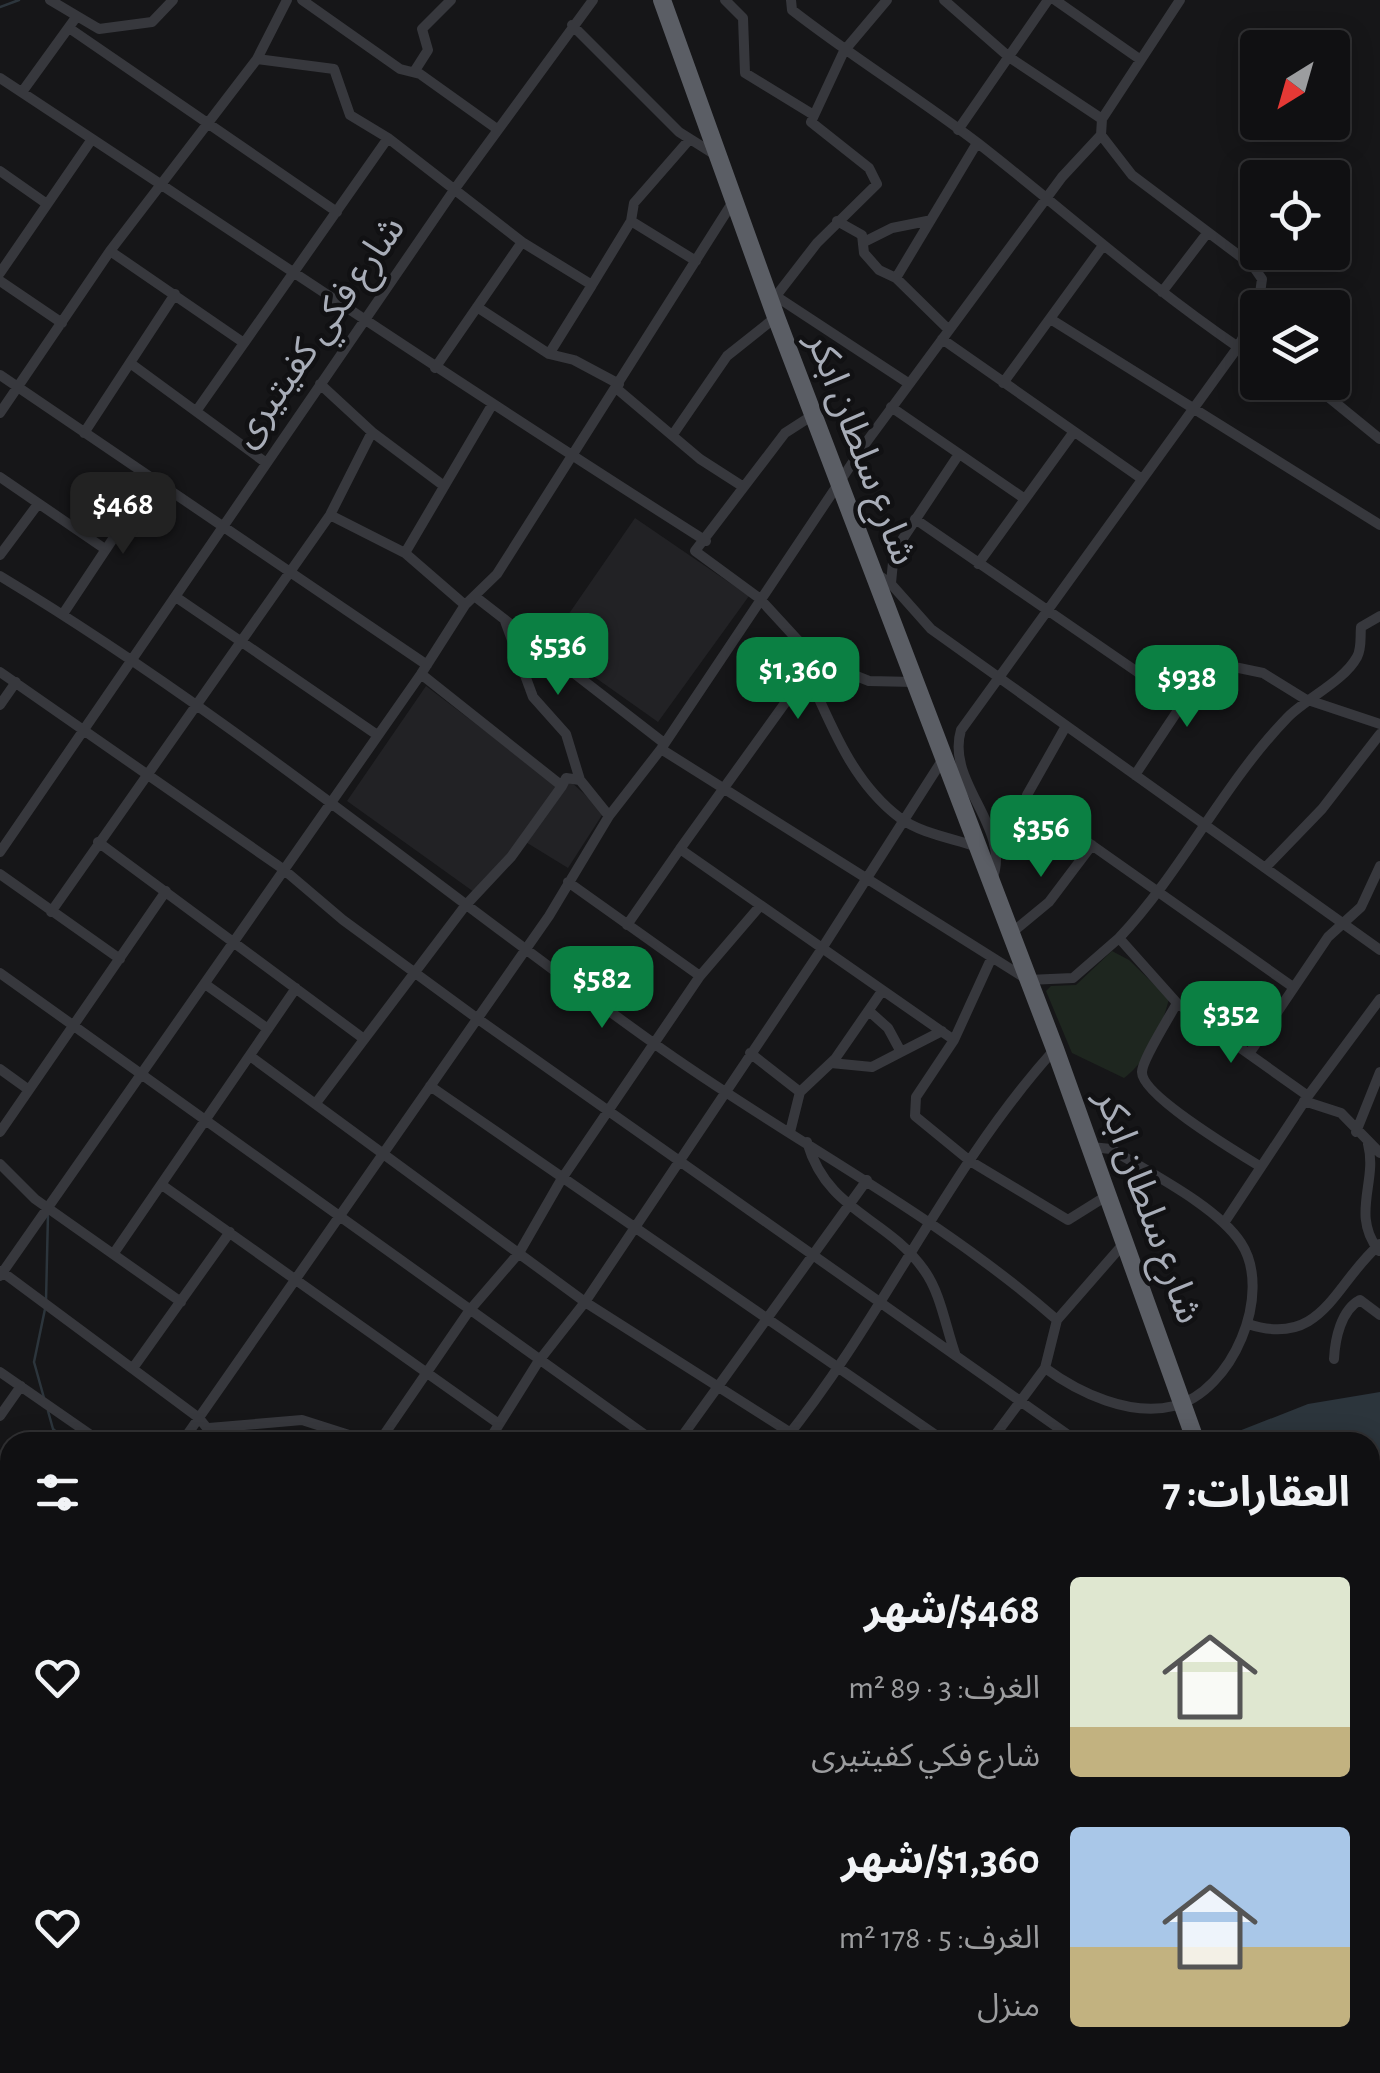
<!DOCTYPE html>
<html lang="ar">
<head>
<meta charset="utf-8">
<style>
	body { margin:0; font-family:"Alegreya Sans","Noto Sans Arabic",sans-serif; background:#19191b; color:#f1f3f6; direction:rtl; height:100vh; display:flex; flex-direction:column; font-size:38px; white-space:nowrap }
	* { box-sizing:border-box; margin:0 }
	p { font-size:32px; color:#9c9d9f }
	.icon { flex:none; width:55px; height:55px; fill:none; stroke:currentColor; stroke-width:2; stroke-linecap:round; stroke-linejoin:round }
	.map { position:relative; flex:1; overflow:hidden; direction:ltr }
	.side { position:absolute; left:0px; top:1432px; width:1380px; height:642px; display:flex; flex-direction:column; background:#101012; border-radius:30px 30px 0 0; box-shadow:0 5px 25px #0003,0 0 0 2px #303032; direction:rtl }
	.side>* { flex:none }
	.needle { width:65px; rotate:217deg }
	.buttons { position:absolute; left:1240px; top:30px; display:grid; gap:20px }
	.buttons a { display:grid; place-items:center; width:110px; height:110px; border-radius:10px; background:#101012; box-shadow:0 5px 25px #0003,0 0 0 2px #303032; font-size:50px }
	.price { position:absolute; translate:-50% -85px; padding:0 22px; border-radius:20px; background:#0b8043; color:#fff; font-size:32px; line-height:65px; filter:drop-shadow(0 2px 5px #0008) }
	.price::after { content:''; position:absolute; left:50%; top:60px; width:30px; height:22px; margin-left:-15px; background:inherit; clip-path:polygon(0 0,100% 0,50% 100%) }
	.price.active { background:#222; color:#fff }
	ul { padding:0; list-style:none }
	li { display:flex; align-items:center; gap:30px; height:250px; padding:0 30px }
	li span { display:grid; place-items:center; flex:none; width:280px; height:200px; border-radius:10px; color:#555 }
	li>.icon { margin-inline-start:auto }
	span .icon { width:120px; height:120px; fill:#fffc; stroke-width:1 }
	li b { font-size:42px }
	h2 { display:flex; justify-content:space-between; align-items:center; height:120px; padding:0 30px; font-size:42px }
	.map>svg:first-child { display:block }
	.built { fill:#222225 }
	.green { fill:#1e261f }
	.water { fill:#2c353c }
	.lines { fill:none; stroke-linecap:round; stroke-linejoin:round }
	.stream { stroke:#2c353c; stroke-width:2.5 }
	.minor { stroke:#37383d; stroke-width:10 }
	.trunk { stroke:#5b5e65; stroke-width:18 }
	.labels { text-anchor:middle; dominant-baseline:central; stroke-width:9; stroke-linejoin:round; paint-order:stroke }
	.street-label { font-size:38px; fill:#a8adb8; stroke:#111113 }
</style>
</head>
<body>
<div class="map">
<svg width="1380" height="2073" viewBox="0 0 1380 2073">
	<rect width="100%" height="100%" fill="#161618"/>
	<path class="built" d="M635,518L749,596L658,722L548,644Z
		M426,686L558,786L509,856L474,892L347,801Z
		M570,781L604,812L568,868L524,841Z"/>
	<path class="green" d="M1112,951L1129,960L1169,999C1161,1029 1150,1058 1124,1078L1072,1053L1046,991L1051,986L1076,985Z"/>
	<path class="water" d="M1380,1392V1555L1370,1556V1442H1211L1308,1404Z
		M433,2065H842L840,2073H435Z"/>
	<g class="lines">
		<path class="stream" d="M0,7L19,0
			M46,1301L48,1214
			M44,1398L34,1362L45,1309
			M48,1411L53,1429L68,1442"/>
		<path class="minor" d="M50,0L77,16
			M302,0L400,69L420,74L497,129
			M725,0L743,18L745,73L812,114
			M791,0L792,10C852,57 918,97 979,144C1066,212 1147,285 1238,347
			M944,0L1009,57L1102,119
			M1055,0L1138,58
			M572,25L679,132L714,154
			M69,28L337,212
			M257,59L334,69L350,115L388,138L522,242L435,368
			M414,72L428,50L422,29L451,0
			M0,78C235,233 468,390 706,541
			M22,92L77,16L99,29L152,22L173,0
			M958,130L1048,0
			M1101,135L1132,175L1253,266L1262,279L1258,308
			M0,171L47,204
			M631,221L696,261
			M837,221L862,235L864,253L879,270L896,278L949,330
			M522,242L592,285L549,354
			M864,242L892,228L927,221
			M110,251L244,343
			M0,273L92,139
			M896,278L977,143
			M0,281L62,323
			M592,285L631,221L634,203L689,140
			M1162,292L1208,232
			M771,293L908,383
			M776,296L817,243L877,184L869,168L811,122L844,51L887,0
			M477,307L549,354L574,360L619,384
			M1052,320L1380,525
			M1245,336L1258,345
			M942,339L1142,479
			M130,363L265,462
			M0,375L427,665
			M1310,382L1380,439
			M1003,383L1102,247
			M616,388L700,459L742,486
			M891,407L1025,499
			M197,410L388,138
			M0,413L110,251L257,59L287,0
			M372,432L444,486
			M84,433L175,294
			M674,433L727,356L776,317
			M0,477L105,549
			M330,515L405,553L465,605
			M915,519L1181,702
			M405,553L492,405
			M0,555L38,504
			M978,564L1073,433
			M877,574L891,584L931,629L1380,950
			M0,576C229,714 435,887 652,1042C785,1138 933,1211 1057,1320L1045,1368L990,1442
			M891,583L894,552L959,454
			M176,597L376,734
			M477,598L664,743
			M63,614L152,480
			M505,621L533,697L566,734L580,780
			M816,660L869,681L914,682
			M0,672L283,869L343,920L478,1019L1074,1439
			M807,672C831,725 852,782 900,818C920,833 951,838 975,846
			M421,674L562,786L566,778L580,780L609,816
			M0,705L16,682
			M1066,726L1027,795L1032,803L1293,987
			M661,749L1028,980L1073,978L1119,938
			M1135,775L1208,665L1215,663L1263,673L1305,699L1380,724
			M98,842L364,1039
			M680,849L816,660L759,598L695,551L785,433L813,415
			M0,852L454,190L593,0
			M1266,867L1322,809L1380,734
			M0,874L120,959
			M992,880C1013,828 945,783 961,730L1238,347L1258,308
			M568,882L700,976
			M51,912L330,515L372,432L320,384
			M627,925L680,849L954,1040
			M1009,935L1049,902L1092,845
			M991,959L954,1040L916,1097L915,1116L970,1161L1068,1220L1108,1195
			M0,973L655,1442
			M205,984L268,1029
			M1177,1003L1308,1096
			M869,1011L888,1028L901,1052L942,1031
			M750,1053L800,1092
			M1249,1054L1328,937L1361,907L1380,866
			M250,1056L585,1302L805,1442
			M831,1063L872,1067L901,1052
			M0,1069L29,1090
			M430,1086L946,1442
			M1304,1101L1341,1113L1380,1153
			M316,1103L465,906L511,857L562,786
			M0,1132L166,891
			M790,1132L800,1092L835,1059L882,991
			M1356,1132L1380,1072
			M807,1142C828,1213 886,1216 924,1270C941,1293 946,1329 956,1356
			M1368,1144C1378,1182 1350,1214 1379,1251
			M0,1164L35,1199L181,1302
			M1261,1167C1240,1154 1141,1095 1142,1072C1142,1060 1170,1016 1177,1003L1119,938C1183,870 1223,784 1288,717C1307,698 1344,681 1357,657C1362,648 1360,637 1361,627L1380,616
			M162,1185L499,1424
			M1224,1223L1308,1096L1380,999
			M114,1253L296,988
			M1,1271L199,1418L218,1442
			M0,1276L421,674L465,605L497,574L734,200
			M1057,1320L1125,1242
			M1248,1324C1323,1349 1335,1282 1380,1244
			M1334,1359C1335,1339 1341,1310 1360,1300L1380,1315
			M133,1368L230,1232
			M1045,1368C1079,1393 1130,1417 1174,1406C1232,1392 1274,1293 1241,1243C1217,1206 1148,1172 1111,1149L1091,1147
			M0,1372L101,1442
			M0,1416L21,1386
			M209,1428L302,1420L371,1442
			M182,1442L549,916L609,816L661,749L865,444L1062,177L1101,135L1102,119L1180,0
			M379,1442L469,1311L519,1253L561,1180L700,976L760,906
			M488,1442L538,1362L585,1302L821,950L943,759
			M678,1442L867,1180
			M783,1442C883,1319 947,1169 1054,1050
			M0,1477L10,1485
			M0,1573L10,1580
			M0,1692L10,1679
			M0,1771L10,1778
			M1370,1792L1380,1787
			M0,1873L10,1881
			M0,1966L10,1953
			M263,2065L274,2073
			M26,2073L31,2065
			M123,2073L129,2065
			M324,2073L329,2065"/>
		<path class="trunk" d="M662,0L776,317L1055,1049L1196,1442
			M1370,1860L1380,1878"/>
	</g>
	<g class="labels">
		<g class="street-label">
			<text transform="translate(319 332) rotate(-55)">شارع فكي كفيتيرى</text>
			<text transform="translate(861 449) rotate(69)">شارع سلطان ابكر</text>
			<text transform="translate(1148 1207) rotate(70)">شارع سلطان ابكر</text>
		</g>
	</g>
</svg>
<div class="buttons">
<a><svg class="needle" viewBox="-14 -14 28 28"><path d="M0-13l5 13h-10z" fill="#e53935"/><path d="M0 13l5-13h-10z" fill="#9c9d9f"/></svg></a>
<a><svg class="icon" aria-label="locate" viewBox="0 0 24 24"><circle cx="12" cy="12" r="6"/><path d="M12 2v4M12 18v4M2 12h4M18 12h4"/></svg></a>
<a><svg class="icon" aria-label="layers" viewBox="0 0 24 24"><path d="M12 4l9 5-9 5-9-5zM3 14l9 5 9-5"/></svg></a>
</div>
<b class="price active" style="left:123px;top:557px">$468</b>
<b class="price" style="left:558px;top:698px">$536</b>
<b class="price" style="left:798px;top:722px">$1,360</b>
<b class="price" style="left:1187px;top:730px">$938</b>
<b class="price" style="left:1041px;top:880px">$356</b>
<b class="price" style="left:602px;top:1031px">$582</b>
<b class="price" style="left:1231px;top:1066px">$352</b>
<section class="side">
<h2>العقارات: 7<svg class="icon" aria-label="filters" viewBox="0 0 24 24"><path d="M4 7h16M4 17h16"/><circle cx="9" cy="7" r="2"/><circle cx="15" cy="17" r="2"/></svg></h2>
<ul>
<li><span style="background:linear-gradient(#dfe7d0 75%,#c2b280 0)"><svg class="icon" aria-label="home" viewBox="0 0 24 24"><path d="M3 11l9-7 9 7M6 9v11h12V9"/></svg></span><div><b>$468/شهر</b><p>الغرف: 3 · 89 m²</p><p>شارع فكي كفيتيرى</p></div><svg class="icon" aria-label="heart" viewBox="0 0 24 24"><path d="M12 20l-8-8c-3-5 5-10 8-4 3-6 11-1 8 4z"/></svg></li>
<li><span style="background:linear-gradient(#a9c7e8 60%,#c2b280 0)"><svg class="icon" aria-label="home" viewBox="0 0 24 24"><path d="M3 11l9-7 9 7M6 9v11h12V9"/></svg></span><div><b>$1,360/شهر</b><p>الغرف: 5 · 178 m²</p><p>منزل</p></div><svg class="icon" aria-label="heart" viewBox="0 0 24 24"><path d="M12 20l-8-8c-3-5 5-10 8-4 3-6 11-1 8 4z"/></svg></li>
</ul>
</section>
</div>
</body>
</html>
